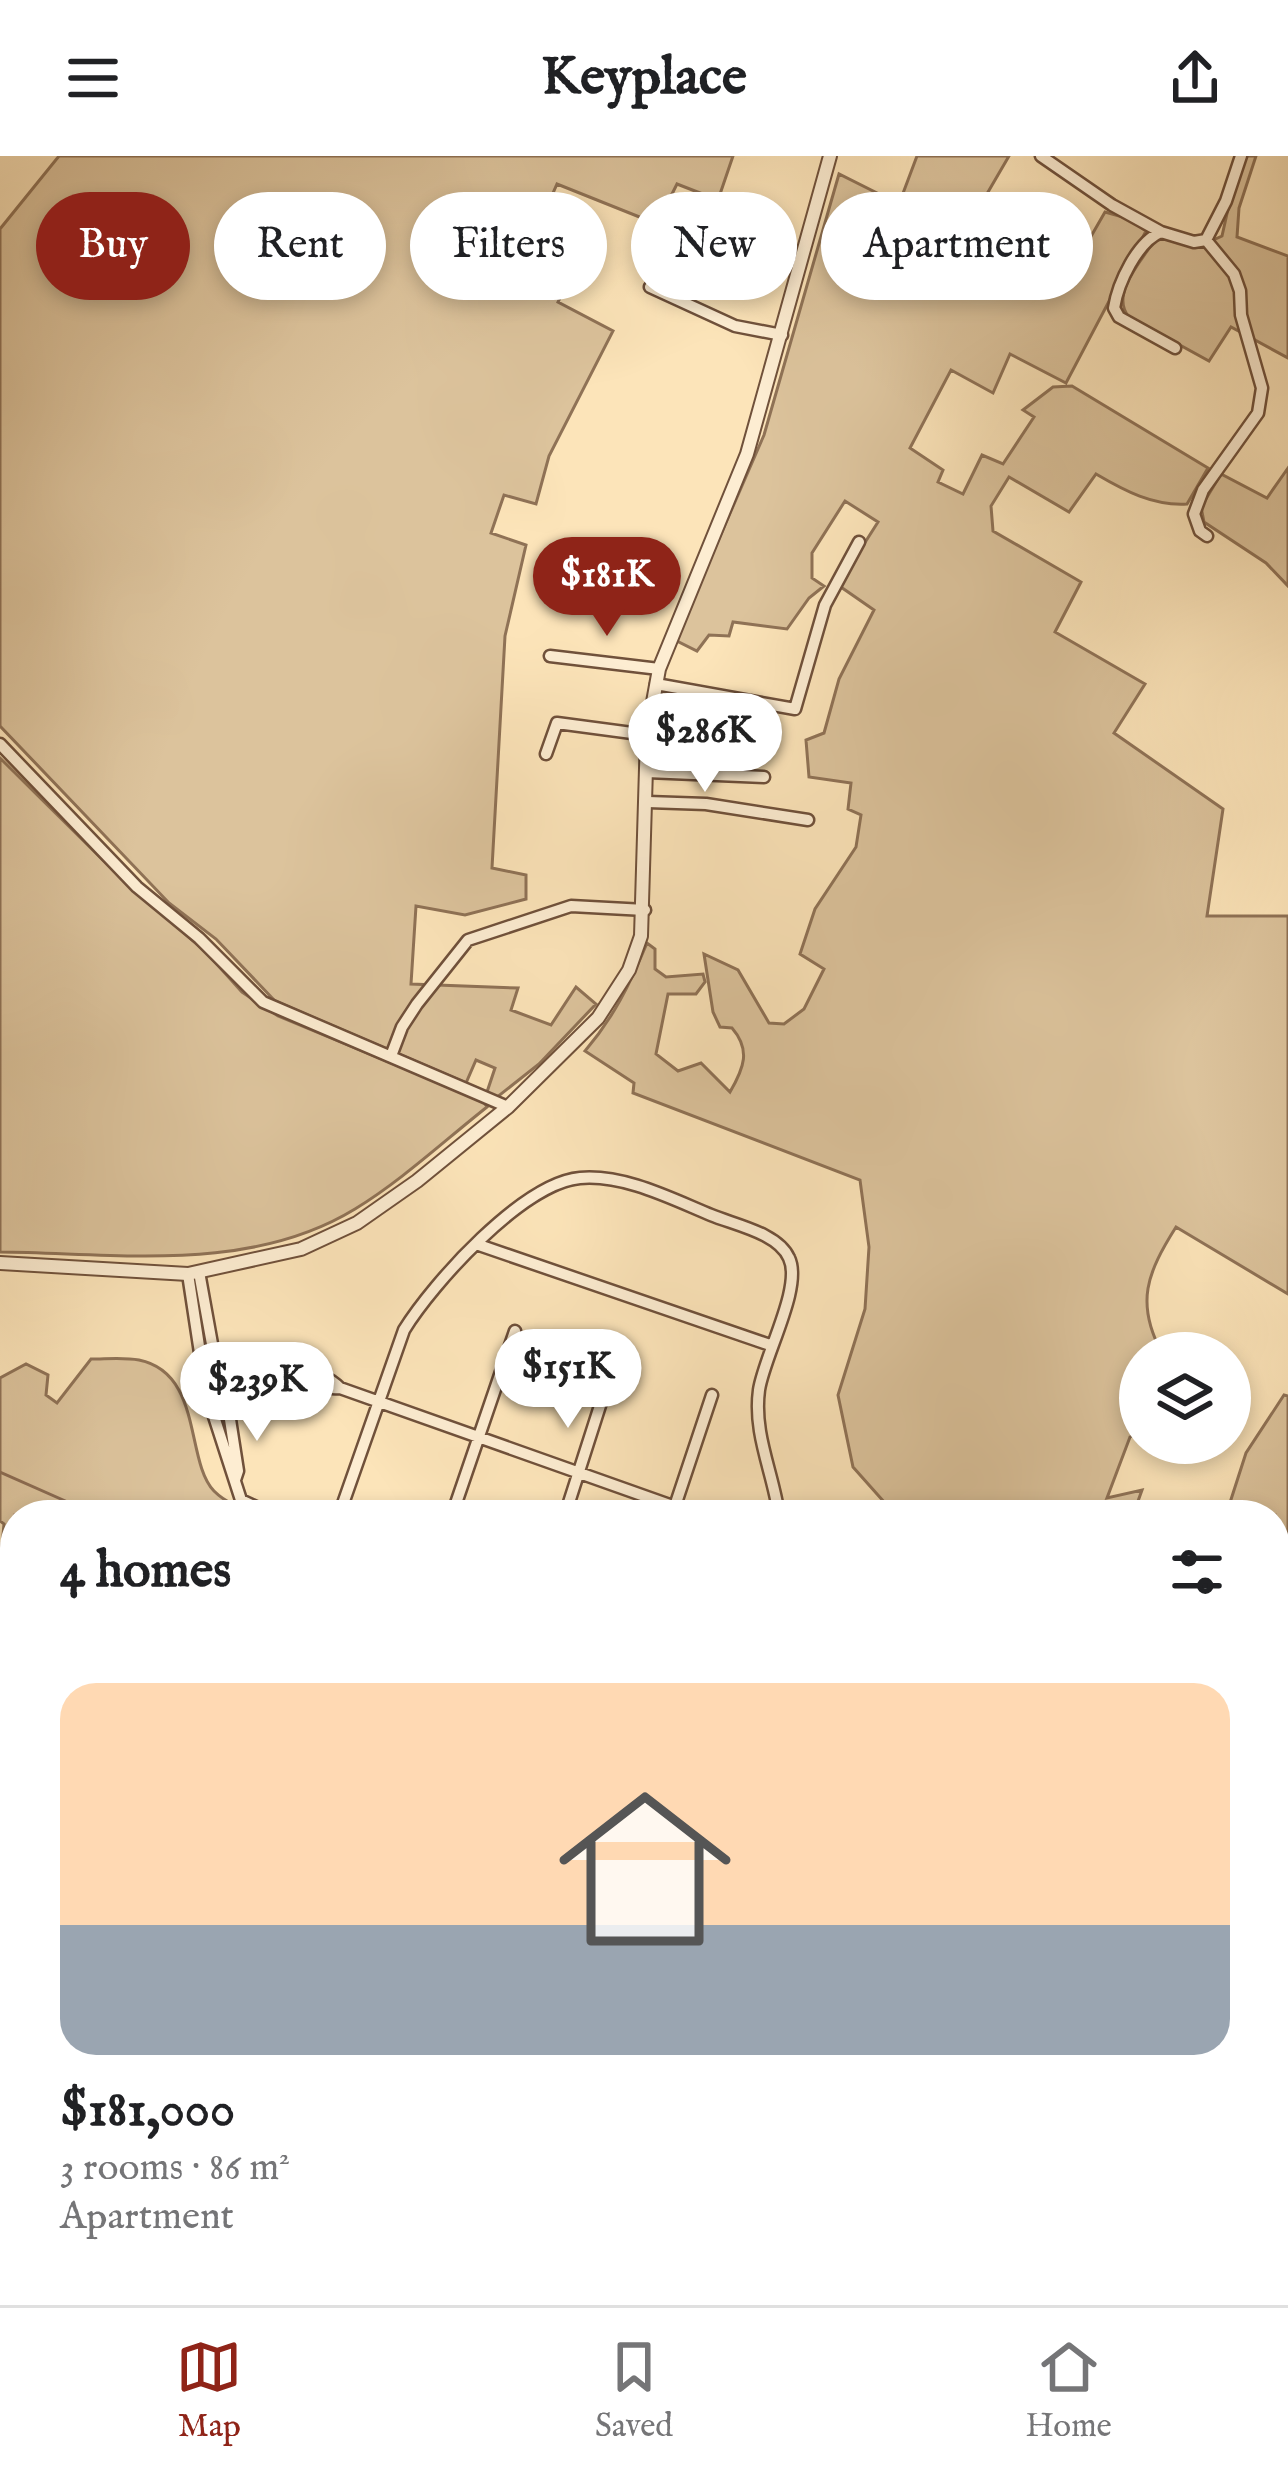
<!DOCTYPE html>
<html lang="en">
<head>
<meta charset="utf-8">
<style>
	body { margin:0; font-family:"IM FELL English",serif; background:#f6f6f6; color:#202124; height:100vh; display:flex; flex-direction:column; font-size:45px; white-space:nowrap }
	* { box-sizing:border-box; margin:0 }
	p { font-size:39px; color:#757577 }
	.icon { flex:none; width:66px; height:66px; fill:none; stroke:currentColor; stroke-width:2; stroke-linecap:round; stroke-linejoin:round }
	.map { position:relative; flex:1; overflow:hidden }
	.drawer { position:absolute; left:0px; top:1344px; width:1290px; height:807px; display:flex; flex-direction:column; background:#fff; border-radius:48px 48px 0 0; box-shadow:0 6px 18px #0003 }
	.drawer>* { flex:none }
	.hud { position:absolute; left:36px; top:36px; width:1218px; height:108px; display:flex; gap:24px }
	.fabs { position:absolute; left:1119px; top:1176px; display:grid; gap:24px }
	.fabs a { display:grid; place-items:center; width:132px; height:132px; border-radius:50%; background:#fff; box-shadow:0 6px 18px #0003; font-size:60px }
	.price { position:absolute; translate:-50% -102px; padding:0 27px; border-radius:42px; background:#fff; color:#222; font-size:39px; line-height:78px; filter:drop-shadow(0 3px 6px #0008) }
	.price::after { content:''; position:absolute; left:50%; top:72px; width:36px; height:27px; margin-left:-18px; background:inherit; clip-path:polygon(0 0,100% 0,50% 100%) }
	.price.current { background:#8f2418; color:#fff }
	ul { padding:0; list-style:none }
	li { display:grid; align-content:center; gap:24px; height:636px; padding:0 60px }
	li span { display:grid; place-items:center; height:372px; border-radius:36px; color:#555 }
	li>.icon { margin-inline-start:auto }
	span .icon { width:216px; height:216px; fill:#fffc; stroke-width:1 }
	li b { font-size:51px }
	h2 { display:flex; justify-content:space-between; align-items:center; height:144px; padding:0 60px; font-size:51px }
	.pill { padding:0 42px; border-radius:54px; background:#fff; box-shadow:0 6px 18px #0003; font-size:42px; line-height:108px }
	.pill.current { background:#8f2418; color:#fff }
	header { display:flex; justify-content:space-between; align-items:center; height:156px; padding:0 60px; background:#fff; font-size:54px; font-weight:700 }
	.tab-bar { display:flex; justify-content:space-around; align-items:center; height:168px; border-top:3px solid #e0e0e0; background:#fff; font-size:33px; color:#757577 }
	.tab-bar a { display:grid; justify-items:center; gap:6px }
	.tab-bar .current { color:#8f2418 }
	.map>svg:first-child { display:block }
	.green { fill:#dcc39c; stroke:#8f7256; stroke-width:3 }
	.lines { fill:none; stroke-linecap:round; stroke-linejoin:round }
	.stream { stroke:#8c6d54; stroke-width:3 }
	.minor-casing { stroke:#70513b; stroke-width:15 }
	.tertiary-casing { stroke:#70513b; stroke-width:16 }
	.minor { stroke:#fdedd2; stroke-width:10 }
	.tertiary { stroke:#fdedd2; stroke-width:12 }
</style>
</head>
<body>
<header><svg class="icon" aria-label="menu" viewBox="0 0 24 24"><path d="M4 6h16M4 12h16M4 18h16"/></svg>Keyplace<svg class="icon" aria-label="share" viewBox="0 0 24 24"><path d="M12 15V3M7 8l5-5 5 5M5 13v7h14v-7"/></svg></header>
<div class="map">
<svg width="1288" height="2149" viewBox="0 0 1288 2149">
	<rect width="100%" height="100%" fill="#fce4b9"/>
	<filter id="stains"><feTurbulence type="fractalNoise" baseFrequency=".00167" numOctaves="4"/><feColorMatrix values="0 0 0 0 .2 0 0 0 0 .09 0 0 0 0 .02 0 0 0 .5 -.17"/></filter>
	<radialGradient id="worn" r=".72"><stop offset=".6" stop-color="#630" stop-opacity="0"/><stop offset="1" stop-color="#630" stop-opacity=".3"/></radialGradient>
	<path class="green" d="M59,0H733L718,44L677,28L657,68L557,28L529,92L575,111L558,146L613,175L549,300L536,348L504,339L491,377L526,389L505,480L492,712L526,719V743L465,759L416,750L411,828L518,832L511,854L551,869L576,831L596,848L539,908L496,942L487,936L495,912L476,904L466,927L275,845L216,783L169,747L0,570V73Z
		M917,0H1009L956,91L996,113L1020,80L1074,110L1105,56L1130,63L1146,75L1066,227L1010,198L993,237L951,214L910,292L943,314L938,326L963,338L982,299L1003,308L1034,261L1023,254L1053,231L1072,230L1208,312L1187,348C1153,350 1125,335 1096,318L1069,356L1009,321L991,350L993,375L1081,426L1055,476L1145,528L1114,577L1223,653L1207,760H1288V1138L1176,1071C1147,1117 1135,1147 1162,1197H1140V1276L1130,1281L1107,1342L1142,1334L1133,1359H912L885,1347L853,1311L838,1239L865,1153L869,1091L860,1024L633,937L634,927L585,895C614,861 630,828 647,787L655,793V813L666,821L703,818L705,826L696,838H668L656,898L678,915L701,907L730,936C744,912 751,894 732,872L720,871L713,856L704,798L738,814L769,867L784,868L804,853L824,813L800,798L815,753L856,691L861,659L848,653L851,627L809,621L806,584L824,577L839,523L874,454L838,429L878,366L845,345L812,397V422L824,430L809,442L787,473L733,466L729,480L709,479L697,495L675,484L764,279L839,18L899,48Z
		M1245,0H1256L1239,52L1237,81L1288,100V202L1231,171L1209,205L1129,161C1109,138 1143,103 1157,81L1198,91L1222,80L1237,13Z
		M1288,312V430L1266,407L1204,366L1201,351L1221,318L1267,342Z
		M0,602L121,722L206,796L242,836L278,860L483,945L487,951C444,985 401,1025 355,1053C249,1118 117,1097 0,1096Z
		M91,1203C106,1203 124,1201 139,1204C203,1217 185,1305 214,1335C229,1350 246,1353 265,1359H15V1467L0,1463V1434L6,1415L0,1412L4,1368L0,1365V1222L26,1208L48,1219L46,1239L57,1247Z
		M1284,1239L1288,1240V1944L1275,1946V1359H1226L1246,1297Z"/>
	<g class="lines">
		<path class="stream" d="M0,1316L97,1359
			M1275,1653L1288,1635"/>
		<g class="minor-casing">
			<path id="minor" d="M1041,0L1112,49L1161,76
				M1206,84L1226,45L1241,0
				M650,131L735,170L782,179
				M1175,192L1119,161L1114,152C1118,127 1137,86 1161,76L1194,86L1206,84L1234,118L1240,135L1241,159L1262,232L1258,257L1203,334L1194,358L1200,375L1207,380
				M550,500L659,513
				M656,528L795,553L825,449L859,386
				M0,588L137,731L199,782L263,846L508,951
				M546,598L557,567L647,579
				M647,616L764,621
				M648,646L706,648L808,664
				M391,900L402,871L417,848L468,784L571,750L645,754
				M476,1088L770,1189
				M199,1116L214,1199L222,1219
				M188,1118L204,1223
				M201 1233a15 15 0 1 1 30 0a15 15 0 1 1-30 0Z
				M226,1222C265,1226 307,1199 340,1232L698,1359
				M230,1241C249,1229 278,1223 300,1226C314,1228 326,1234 340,1232
				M227,1244L238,1315L235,1324
				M210,1248L241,1344L273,1359
				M339,1359L404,1174C433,1127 523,1027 580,1022C624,1018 672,1043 711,1059C735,1069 778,1077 789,1102C803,1131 764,1200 759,1234C753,1278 773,1316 779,1359
				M452,1359L515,1175
				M565,1359L614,1206
				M672,1359L712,1239
				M0,1470L15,1473
				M0,1811L15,1812
				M1275,1901L1288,1898
				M0,2013L15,1993
				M1275,2018L1278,2012
				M792,2136L799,2149
				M1042,2136L1043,2149
				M1274,2136L1284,2149
				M122,2149L130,2136
				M287,2149L293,2136"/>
		</g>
		<g class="tertiary-casing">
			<path id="tertiary" d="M0,1107L188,1118L301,1093L357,1067L417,1025L508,951L598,862L629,814L641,780L647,579L659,513L747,298L830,0"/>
		</g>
		<use href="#minor" class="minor"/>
		<use href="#tertiary" class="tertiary"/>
	</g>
	<rect width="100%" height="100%" filter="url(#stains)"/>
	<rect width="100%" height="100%" fill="url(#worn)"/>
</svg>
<div class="fabs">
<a><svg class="icon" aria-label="layers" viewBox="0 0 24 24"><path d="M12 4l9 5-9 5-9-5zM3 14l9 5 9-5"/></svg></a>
</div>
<b class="price current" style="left:607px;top:483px">$181K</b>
<b class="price" style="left:705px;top:639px">$286K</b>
<b class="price" style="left:568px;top:1275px">$151K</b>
<b class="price" style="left:257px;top:1288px">$239K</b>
<div class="hud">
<a class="pill current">Buy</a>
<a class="pill">Rent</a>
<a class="pill">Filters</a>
<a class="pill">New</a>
<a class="pill">Apartment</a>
</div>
<section class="drawer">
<h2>4 homes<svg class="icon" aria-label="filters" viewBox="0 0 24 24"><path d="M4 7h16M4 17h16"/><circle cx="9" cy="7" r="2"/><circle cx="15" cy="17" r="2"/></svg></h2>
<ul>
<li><span style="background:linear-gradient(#ffd9b3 65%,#9aa5b1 0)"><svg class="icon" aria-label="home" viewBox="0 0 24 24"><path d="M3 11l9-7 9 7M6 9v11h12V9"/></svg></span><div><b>$181,000</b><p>3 rooms · 86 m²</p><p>Apartment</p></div></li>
</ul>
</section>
</div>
<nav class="tab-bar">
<a class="current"><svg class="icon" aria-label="map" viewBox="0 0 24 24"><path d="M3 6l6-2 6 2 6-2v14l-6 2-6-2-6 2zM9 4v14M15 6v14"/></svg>Map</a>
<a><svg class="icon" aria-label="saved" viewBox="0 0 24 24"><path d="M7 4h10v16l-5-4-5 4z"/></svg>Saved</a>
<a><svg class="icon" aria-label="home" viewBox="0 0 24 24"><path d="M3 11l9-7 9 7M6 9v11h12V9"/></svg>Home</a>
</nav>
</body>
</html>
